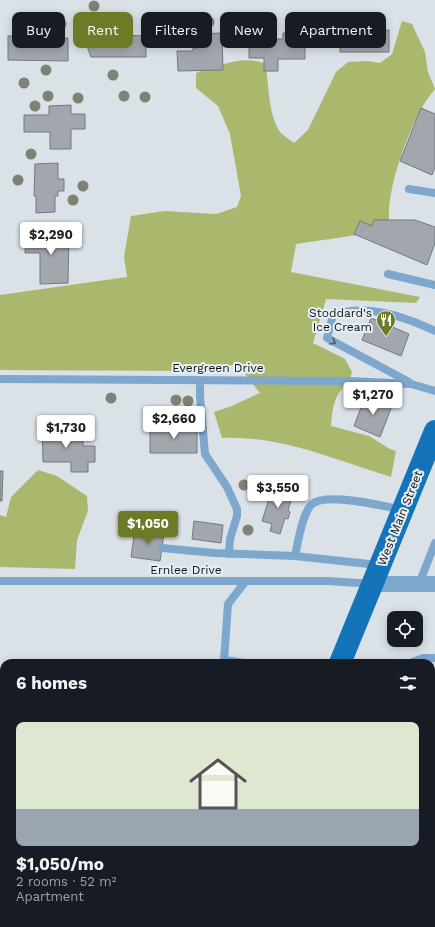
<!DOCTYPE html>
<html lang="en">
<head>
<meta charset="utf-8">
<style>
	body { margin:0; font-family:"Work Sans",sans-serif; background:#20242c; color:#f1f3f6; height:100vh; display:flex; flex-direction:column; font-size:15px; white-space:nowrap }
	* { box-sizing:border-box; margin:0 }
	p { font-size:13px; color:#9ea1a6 }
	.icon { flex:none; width:22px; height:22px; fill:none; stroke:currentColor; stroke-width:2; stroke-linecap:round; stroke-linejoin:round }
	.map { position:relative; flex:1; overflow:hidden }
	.sheet { position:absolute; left:0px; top:659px; width:435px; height:268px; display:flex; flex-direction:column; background:#171b24; border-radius:12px 12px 0 0; box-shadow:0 2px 10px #0003 }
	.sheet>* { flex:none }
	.hud { position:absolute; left:12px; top:12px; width:411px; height:36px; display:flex; gap:8px }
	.buttons { position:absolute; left:387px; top:611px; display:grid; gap:8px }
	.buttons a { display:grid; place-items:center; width:36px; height:36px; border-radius:8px; background:#171b24; box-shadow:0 2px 10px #0003; font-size:20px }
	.price { position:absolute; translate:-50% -34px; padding:0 9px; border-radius:4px; background:#fff; color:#222; font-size:13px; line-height:26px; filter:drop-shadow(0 1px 2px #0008) }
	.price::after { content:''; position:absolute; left:50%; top:24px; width:12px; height:9px; margin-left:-6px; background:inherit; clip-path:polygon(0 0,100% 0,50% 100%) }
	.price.active { background:#6d7a26; color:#fff }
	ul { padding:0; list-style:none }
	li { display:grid; align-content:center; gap:8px; height:212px; padding:0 16px }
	li span { display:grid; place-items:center; height:124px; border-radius:8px; color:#555 }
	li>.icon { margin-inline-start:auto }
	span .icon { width:72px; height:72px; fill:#fffc; stroke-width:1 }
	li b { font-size:17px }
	h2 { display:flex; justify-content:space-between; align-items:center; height:48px; padding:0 16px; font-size:17px }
	.chip { padding:0 14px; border-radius:8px; background:#171b24; box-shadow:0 2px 10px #0003; font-size:14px; line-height:36px }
	.chip.active { background:#6d7a26; color:#fff }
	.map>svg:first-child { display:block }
	.forest { fill:#aab86e }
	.building { fill:#a1a7ad; stroke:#73797f }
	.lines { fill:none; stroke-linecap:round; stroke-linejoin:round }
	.lane { stroke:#7ea7ce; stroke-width:8 }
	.street { stroke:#7ea7ce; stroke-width:16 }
	.primary { stroke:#1374b9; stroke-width:22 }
	.tree { fill:#7c8374 }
	.oneway { stroke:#485e72 }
	.labels { text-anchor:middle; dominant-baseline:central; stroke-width:4; stroke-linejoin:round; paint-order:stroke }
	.poi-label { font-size:12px; fill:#121517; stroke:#e7eef4; text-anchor:end }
	.street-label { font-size:12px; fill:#121517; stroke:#e7eef4 }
</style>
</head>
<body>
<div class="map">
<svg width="435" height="927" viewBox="0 0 435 927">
	<rect width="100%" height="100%" fill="#dae1e7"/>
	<path class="forest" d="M402,21L412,24L425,52L428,72L435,89C430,95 425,102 421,109C406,137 387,189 389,220H374L372,226L357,235L296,244L291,272L420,297L416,303L326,299L313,343L345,359L352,372C349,383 348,382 341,390C333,400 332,413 331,426L369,436L390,449L396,451L391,477C336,460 280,435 222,438L214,412L232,406L260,393L245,374L240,364L185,371L0,370V295L127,277L124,257L131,216L165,211L216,214L237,207L241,196L230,134L218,106L196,88V73C217,67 244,54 266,64C268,83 269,119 281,133C285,137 290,140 294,143L308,130L336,72L348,62L368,61L380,63L392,54Z
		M38,470L57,476L87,496L88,511L77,540L75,569L0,567V515L6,517L11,497Z
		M431,808L435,809V877H431Z
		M4,869V918H0V871Z
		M64,923H208L207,927H66Z"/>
	<path class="building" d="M340,30H389V52H340Z
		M305,32V59H278V71H264V58H249V34H267V39H283V33Z
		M222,33L223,70L178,71L177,51H193V48H199V34Z
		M90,34L146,36V57H91L87,46Z
		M8,36H30V38H68V61L8,60Z
		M71,105V114H85V129H71V149H50V132H24V115H49V106Z
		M421,108L435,114V167L432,175L400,161Z
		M58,163V179H64V191H58V196H55V212L36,213V196H34L35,164Z
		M374,220H415L435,227V243L427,265L354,234L360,221L372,226Z
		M26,234H69L68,283L40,284V253H25Z
		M371,318L409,334L401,356L362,340Z
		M366,394L392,406L380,437L354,426Z
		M42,420H55V436L83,435V446H95V462H88V472H71V462H43Z
		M150,427H197V453H150Z
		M0,471H3L2,501H0Z
		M273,486L293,493L288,511L290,512L288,519L285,518L280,534L270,531L272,524L262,521Z
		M194,521L223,525L221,543L192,539Z
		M135,529L164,533L160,561L131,557Z"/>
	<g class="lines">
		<path class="lane" d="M409,189L435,193
			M388,274L435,285
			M0,379L351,381L411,384L435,391
			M200,380V397L205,454L227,487L237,509V516L230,539L229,554
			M409,382L327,338L333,315C366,303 404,316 435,331
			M162,548L214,553L295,556L378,565
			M295,556C298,543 302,513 312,504C326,492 384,506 402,510
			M0,581H328L372,584
			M419,584L435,543
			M245,663L224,660L228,604L245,582
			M410,663L423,658H435
			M0,790H4
			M370,927L371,923"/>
		<path class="street" d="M372,584H435
			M431,890H435"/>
		<path class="primary" d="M340,663L435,431
			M240,927L241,923"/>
	</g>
	<g class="tree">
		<circle cx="94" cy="6" r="5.5"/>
		<circle cx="209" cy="22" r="5.5"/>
		<circle cx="294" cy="22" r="5.5"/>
		<circle cx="61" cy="24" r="5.5"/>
		<circle cx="237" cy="30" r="5.5"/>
		<circle cx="46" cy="70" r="5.5"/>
		<circle cx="113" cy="75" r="5.5"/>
		<circle cx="24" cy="83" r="5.5"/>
		<circle cx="48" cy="96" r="5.5"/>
		<circle cx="124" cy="96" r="5.5"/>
		<circle cx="145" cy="97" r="5.5"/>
		<circle cx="78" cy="98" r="5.5"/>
		<circle cx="35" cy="106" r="5.5"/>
		<circle cx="31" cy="154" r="5.5"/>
		<circle cx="18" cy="180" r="5.5"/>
		<circle cx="83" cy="186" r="5.5"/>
		<circle cx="73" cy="200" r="5.5"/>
		<circle cx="111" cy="398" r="5.5"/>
		<circle cx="176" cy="400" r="5.5"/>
		<circle cx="188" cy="401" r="5.5"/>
		<circle cx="244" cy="485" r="5.5"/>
		<circle cx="248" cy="530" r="5.5"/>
	</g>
	<defs><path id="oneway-chevron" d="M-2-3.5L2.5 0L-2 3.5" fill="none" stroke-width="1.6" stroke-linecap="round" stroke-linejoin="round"/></defs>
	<use class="oneway" href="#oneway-chevron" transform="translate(333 342) rotate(31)"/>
	<defs>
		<g id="restaurant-pin" transform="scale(1)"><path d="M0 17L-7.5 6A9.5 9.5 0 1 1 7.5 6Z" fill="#6d7a26" stroke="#e7eef4"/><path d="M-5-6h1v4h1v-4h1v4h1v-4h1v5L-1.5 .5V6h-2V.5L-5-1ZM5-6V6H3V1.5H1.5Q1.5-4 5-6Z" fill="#fff"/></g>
	</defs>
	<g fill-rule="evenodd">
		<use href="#restaurant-pin" x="386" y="320"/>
	</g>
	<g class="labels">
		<g class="poi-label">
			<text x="372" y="313">Stoddard's<tspan x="372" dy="14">Ice Cream</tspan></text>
		</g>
		<g class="street-label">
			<text x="218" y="368">Evergreen Drive</text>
			<text transform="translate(400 518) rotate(-68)">West Main Street</text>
			<text x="186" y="570">Ernlee Drive</text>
		</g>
	</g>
</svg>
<div class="buttons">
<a><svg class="icon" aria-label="locate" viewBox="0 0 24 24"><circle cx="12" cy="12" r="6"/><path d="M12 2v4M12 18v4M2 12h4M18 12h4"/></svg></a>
</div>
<b class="price" style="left:51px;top:256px">$2,290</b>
<b class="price" style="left:373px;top:416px">$1,270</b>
<b class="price" style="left:174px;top:440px">$2,660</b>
<b class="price" style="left:66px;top:449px">$1,730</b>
<b class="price" style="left:278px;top:509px">$3,550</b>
<b class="price active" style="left:148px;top:545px">$1,050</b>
<div class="hud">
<a class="chip">Buy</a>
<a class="chip active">Rent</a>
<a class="chip">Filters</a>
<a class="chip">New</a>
<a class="chip">Apartment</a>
</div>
<section class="sheet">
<h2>6 homes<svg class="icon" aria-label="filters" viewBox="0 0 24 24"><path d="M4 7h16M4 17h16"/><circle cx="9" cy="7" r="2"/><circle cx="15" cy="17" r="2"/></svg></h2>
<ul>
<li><span style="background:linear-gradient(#dfe7d0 70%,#9aa5b1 0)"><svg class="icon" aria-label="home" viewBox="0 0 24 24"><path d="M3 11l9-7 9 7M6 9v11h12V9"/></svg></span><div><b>$1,050/mo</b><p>2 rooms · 52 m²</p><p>Apartment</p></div></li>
</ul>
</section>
</div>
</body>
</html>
